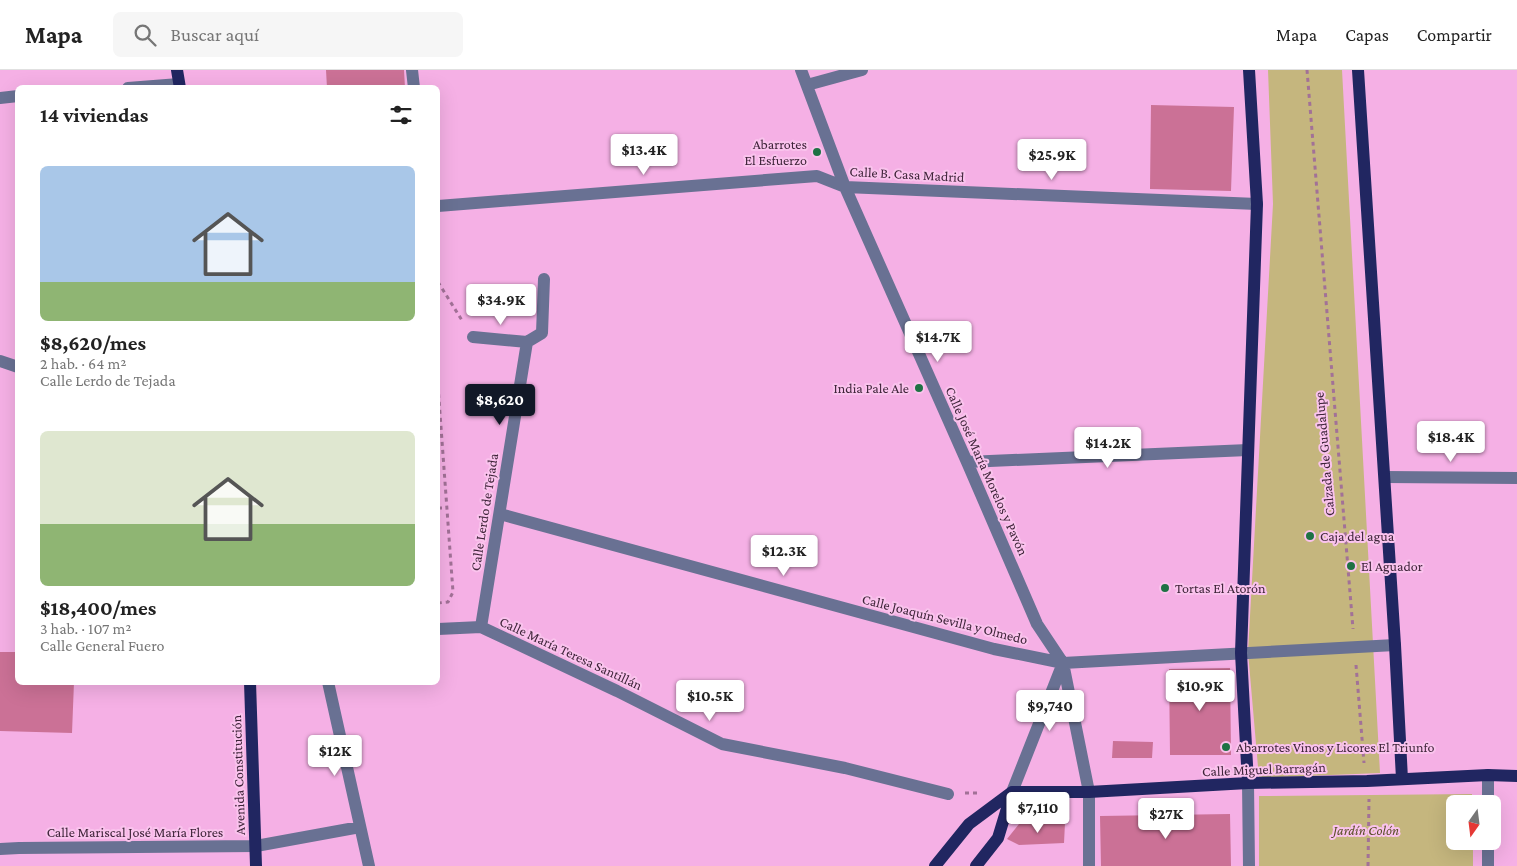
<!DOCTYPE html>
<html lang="es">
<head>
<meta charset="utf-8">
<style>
	body { margin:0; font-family:"Crimson Pro",serif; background:#f6f6f6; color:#222; height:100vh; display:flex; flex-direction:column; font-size:19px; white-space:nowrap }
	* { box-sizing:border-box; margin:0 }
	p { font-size:16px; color:#767676 }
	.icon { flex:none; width:28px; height:28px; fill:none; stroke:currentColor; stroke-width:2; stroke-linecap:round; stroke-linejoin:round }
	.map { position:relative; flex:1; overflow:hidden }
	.details { position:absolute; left:15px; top:15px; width:425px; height:600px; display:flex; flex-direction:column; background:#fff; border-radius:8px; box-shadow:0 5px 20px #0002 }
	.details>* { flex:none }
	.needle { width:32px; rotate:194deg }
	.fabs { position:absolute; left:1446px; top:725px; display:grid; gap:10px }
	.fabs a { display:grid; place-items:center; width:55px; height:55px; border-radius:8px; background:#fff; box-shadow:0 5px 20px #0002; font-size:25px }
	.price { position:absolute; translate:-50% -42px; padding:0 11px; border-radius:5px; background:#fff; color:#222; font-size:16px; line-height:32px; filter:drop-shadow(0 1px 2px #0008) }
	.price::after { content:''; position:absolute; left:50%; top:30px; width:15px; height:11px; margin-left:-8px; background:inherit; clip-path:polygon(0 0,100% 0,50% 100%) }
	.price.on { background:#111827; color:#fff }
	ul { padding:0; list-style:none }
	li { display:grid; align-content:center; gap:10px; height:265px; padding:0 25px }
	li span { display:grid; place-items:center; height:155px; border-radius:8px; color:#555 }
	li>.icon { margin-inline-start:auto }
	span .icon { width:90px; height:90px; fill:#fffc; stroke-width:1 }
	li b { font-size:21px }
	h2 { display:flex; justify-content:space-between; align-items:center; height:60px; padding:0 25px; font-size:21px }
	header { display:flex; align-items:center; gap:30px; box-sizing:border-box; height:70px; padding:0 25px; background:#fff; border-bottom:1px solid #e0e0e0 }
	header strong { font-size:24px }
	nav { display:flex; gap:28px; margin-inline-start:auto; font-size:18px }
	.search { width:350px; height:45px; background:#f6f6f6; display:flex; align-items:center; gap:12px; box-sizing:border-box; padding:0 18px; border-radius:8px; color:#767676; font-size:19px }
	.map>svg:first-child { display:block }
	.green { fill:#c5b67e }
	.building { fill:#cb7196 }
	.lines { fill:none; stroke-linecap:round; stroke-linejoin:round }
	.path { stroke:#a27197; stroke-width:3; stroke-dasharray:4 4; stroke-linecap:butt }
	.minor { stroke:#697193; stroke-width:12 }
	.major { stroke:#212661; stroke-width:12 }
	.poi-dot { fill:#1e7244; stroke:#fac3ed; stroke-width:2 }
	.labels { text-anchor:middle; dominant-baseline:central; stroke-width:4; stroke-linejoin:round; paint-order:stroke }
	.poi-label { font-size:14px; fill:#3e2439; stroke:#fac3ed; text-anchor:start }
	.street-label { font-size:14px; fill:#3e2439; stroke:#fac3ed }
	.park-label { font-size:14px; font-style:italic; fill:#594e25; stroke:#fac3ed }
</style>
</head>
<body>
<header>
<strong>Mapa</strong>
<div class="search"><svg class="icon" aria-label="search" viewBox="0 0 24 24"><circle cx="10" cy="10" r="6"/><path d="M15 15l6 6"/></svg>Buscar aquí</div>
<nav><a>Mapa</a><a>Capas</a><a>Compartir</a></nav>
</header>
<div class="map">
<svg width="1517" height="796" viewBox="0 0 1517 796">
	<rect width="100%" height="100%" fill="#f5b0e5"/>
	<path class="green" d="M1268,0H1342L1380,703L1259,708L1248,582L1273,134Z
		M1472,724V734H1455V771H1473V796H1259V726Z"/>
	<path class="building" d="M326,0H404L405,18H327Z
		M1151,35L1234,37L1231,121L1150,119Z
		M0,582H18V612H74L72,663L0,661Z
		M1230,598L1231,685H1170L1169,599Z
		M1113,671L1153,672L1152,688H1112Z
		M1230,744L1231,796H1101L1100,746Z
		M1065,753L1064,773L1019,775L1007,769L1019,754Z"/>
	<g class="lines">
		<path class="path" d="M1307,0L1353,559
			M438,212L463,252
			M438,255V288
			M438,316L453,522L448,532L438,533
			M438,438H447
			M1356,595L1364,693
			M965,723H979
			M1368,796L1369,729"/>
		<path class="minor" d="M412,0L414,18
			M801,0L845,117L967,392L1037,554L1063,593L1089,722V796
			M807,15L862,0
			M128,18L179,14
			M0,28L18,26
			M438,136L817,106L845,117L1257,134
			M473,267L527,272
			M527,272L542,263L544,209
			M0,291L18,297
			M967,392L1248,380
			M1385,407L1517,408
			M500,444L994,579L1063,593L1395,575
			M481,557L527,272
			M438,559L481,557L617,621L722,674L845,698L948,724
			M328,612L369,796
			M1248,713L1249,796
			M1012,722L1063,593
			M1488,734V705
			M0,779L19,778L256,776L360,757
			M1488,796V771"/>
		<path class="major" d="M177,0L180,18
			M1358,0L1395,575L1402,709
			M250,612L256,796
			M1248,713L1241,583L1257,134L1249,0
			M1012,722H1089L1248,713L1367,711L1488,705L1517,706
			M935,796L969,754L1012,722
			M976,796L998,768L1012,722"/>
	</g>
	<g class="poi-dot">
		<circle cx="817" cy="82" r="5"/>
		<circle cx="919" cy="318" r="5"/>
		<circle cx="1310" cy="466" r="5"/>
		<circle cx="1351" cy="496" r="5"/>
		<circle cx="1165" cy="518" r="5"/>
		<circle cx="1226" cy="677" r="5"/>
	</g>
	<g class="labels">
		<g class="poi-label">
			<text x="807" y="74" text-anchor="end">Abarrotes<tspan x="807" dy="16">El Esfuerzo</tspan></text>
			<text x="909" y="318" text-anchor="end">India Pale Ale</text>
			<text x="1320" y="466">Caja del agua</text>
			<text x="1361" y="496">El Aguador</text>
			<text x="1175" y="518">Tortas El Atorón</text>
			<text x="1236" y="677">Abarrotes Vinos y Licores El Triunfo</text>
		</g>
		<g class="street-label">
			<text transform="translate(907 104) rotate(3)">Calle B. Casa Madrid</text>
			<text transform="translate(1324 384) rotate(-95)">Calzada de Guadalupe</text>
			<text transform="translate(987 401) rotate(66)">Calle José María Morelos y Pavón</text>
			<text transform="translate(484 442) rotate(-81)">Calle Lerdo de Tejada</text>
			<text transform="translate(945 549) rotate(14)">Calle Joaquín Sevilla y Olmedo</text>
			<text transform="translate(571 583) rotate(25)">Calle María Teresa Santillán</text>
			<text transform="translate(1264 699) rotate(-2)">Calle Miguel Barragán</text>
			<text transform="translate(238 705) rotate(-92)">Avenida Constitución</text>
			<text x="135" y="762">Calle Mariscal José María Flores</text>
		</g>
		<g class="park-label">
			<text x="1366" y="760">Jardín Colón</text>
		</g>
	</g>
</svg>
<div class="fabs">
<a><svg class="needle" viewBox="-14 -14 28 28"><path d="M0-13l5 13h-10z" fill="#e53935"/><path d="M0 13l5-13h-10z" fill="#767676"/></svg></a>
</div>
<b class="price" style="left:644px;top:106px">$13.4K</b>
<b class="price" style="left:1052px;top:111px">$25.9K</b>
<b class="price" style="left:501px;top:256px">$34.9K</b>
<b class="price" style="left:938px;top:293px">$14.7K</b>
<b class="price on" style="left:500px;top:356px">$8,620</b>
<b class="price" style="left:1451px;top:393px">$18.4K</b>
<b class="price" style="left:1108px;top:399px">$14.2K</b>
<b class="price" style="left:784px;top:507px">$12.3K</b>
<b class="price" style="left:1200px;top:642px">$10.9K</b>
<b class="price" style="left:710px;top:652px">$10.5K</b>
<b class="price" style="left:1050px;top:662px">$9,740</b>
<b class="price" style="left:335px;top:707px">$12K</b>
<b class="price" style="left:1038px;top:764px">$7,110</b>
<b class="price" style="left:1166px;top:770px">$27K</b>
<section class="details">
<h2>14 viviendas<svg class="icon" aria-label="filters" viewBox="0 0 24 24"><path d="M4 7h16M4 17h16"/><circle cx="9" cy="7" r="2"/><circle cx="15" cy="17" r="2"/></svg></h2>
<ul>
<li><span style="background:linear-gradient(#a9c7e8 75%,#8fb573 0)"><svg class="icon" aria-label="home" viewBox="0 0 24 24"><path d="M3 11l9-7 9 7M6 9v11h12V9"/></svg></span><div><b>$8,620/mes</b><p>2 hab. · 64 m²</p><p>Calle Lerdo de Tejada</p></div></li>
<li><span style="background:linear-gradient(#dfe7d0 60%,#8fb573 0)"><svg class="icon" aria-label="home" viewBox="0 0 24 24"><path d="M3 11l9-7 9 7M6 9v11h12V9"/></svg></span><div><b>$18,400/mes</b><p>3 hab. · 107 m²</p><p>Calle General Fuero</p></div></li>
</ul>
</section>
</div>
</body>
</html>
